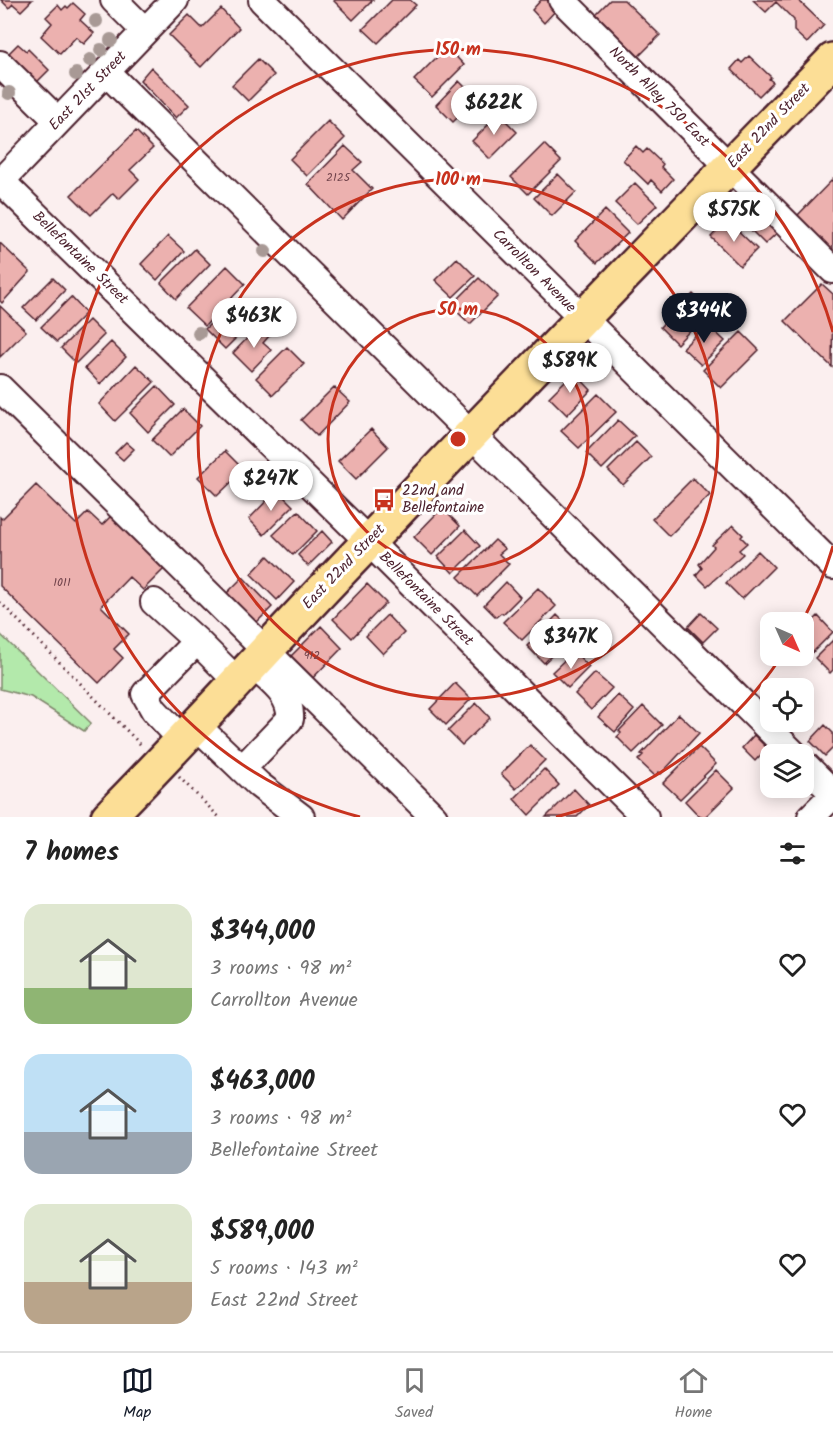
<!DOCTYPE html>
<html lang="en">
<head>
<meta charset="utf-8">
<style>
	body { margin:0; font-family:Kalam,sans-serif; background:#f2f2f2; color:#222; height:100vh; display:flex; flex-direction:column; font-size:22px; white-space:nowrap }
	* { box-sizing:border-box; margin:0 }
	p { font-size:20px; color:#767676 }
	.icon { flex:none; width:33px; height:33px; fill:none; stroke:currentColor; stroke-width:2; stroke-linecap:round; stroke-linejoin:round }
	.map { position:relative; height:817px; overflow:hidden }
	.panel { display:flex; flex-direction:column; background:#fff; flex:1 }
	.panel>* { flex:none }
	.needle { width:39px; rotate:135deg }
	.buttons { position:absolute; left:760px; top:612px; display:grid; gap:12px }
	.buttons a { display:grid; place-items:center; width:54px; height:54px; border-radius:12px; background:#fff; box-shadow:0 3px 15px #0003; font-size:30px }
	.price { position:absolute; translate:-50% -51px; padding:0 14px; border-radius:21px; background:#fff; color:#222; font-size:20px; line-height:39px; filter:drop-shadow(0 2px 3px #0008) }
	.price::after { content:''; position:absolute; left:50%; top:36px; width:18px; height:14px; margin-left:-9px; background:inherit; clip-path:polygon(0 0,100% 0,50% 100%) }
	.price.on { background:#111827; color:#fff }
	ul { padding:0; list-style:none }
	li { display:flex; align-items:center; gap:18px; height:150px; padding:0 24px }
	li span { display:grid; place-items:center; flex:none; width:168px; height:120px; border-radius:18px; color:#555 }
	li>.icon { margin-inline-start:auto }
	span .icon { width:72px; height:72px; fill:#fffc; stroke-width:1 }
	li b { font-size:26px }
	h2 { display:flex; justify-content:space-between; align-items:center; height:72px; padding:0 24px; font-size:26px }
	.dock { display:flex; justify-content:space-around; align-items:center; height:84px; border-top:2px solid #e0e0e0; background:#fff; font-size:16px; color:#767676 }
	.dock a { display:grid; justify-items:center; gap:3px }
	.dock .on { color:#111827 }
	.map>svg:first-child { display:block }
	.green { fill:#b3e9ab; stroke:#7e846b; stroke-width:1.5 }
	.building { fill:#ecb1af; stroke:#4a1f2b; stroke-width:1.5 }
	.lines { fill:none; stroke-linecap:round; stroke-linejoin:round }
	.minor-casing { stroke:#4a1f2b; stroke-width:30 }
	.major-casing { stroke:#4a1f2b; stroke-width:38 }
	.path { stroke:#4a1f2b; stroke-width:3; stroke-dasharray:1.5 4.5; stroke-linecap:butt }
	.minor { stroke:#fff; stroke-width:26 }
	.major { stroke:#fcde96; stroke-width:33 }
	.tree { fill:#a89995 }
	.ring { fill:none; stroke:#c8321e; stroke-width:3 }
	.labels { text-anchor:middle; dominant-baseline:central; stroke-width:6; stroke-linejoin:round; paint-order:stroke }
	.number-label { font-size:12px; fill:#72444c }
	.street-label { font-size:15px; fill:#4a1f2b; stroke:#fff }
	.poi-label { font-size:15px; fill:#4a1f2b; stroke:#fff; text-anchor:start }
	.centre { fill:#c8321e; stroke:#fff; stroke-width:3 }
	.ring-label { font-size:18px; text-anchor:middle; font-weight:bold; fill:#c8321e; stroke:#fff; stroke-width:6; stroke-linejoin:round; paint-order:stroke }
</style>
</head>
<body>
<div class="map">
<svg width="833" height="817" viewBox="0 0 833 817">
	<rect width="100%" height="100%" fill="#fbefef"/>
	<filter id="ink" filterUnits="userSpaceOnUse"><feTurbulence type="fractalNoise" baseFrequency=".0167" numOctaves="2"/><feDisplacementMap in="SourceGraphic" scale="12" xChannelSelector="R" yChannelSelector="G"/><feConvolveMatrix kernelMatrix="1 2 1 2 8 2 1 2 1" color-interpolation-filters="sRGB"/></filter>
	<g filter="url(#ink)">
		<path class="green" d="M0,634L91,723L84,731L31,697L0,689Z"/>
		<path class="building" d="M1,0H32L21,11L13,4L9,8Z
			M335,0H373L353,20L334,1Z
			M392,0H410L416,5L378,43L363,29Z
			M541,0H548L557,9L544,23L532,10Z
			M610,0H624L660,35L638,57L596,14Z
			M753,0H798L824,25L807,43L794,31V20L776,2L766,12Z
			M73,3L85,14L80,20L94,33L84,44L76,37L60,54L41,36L52,23L46,17L58,5L62,10L66,6L68,8Z
			M221,9L239,28L201,67L169,35L189,15L202,28Z
			M18,44L26,51L28,49L49,70L34,85L5,57Z
			M447,47L464,65L432,97L414,80Z
			M749,56L771,77L769,79L773,82L759,96L731,69L739,60L742,63Z
			M258,59L274,75L248,101L232,85Z
			M151,67L189,105L176,118L140,80Z
			M459,81L477,99L453,122L436,105Z
			M499,114L517,132L490,159L472,141Z
			M328,121L345,138L307,176L290,159Z
			M136,131L153,148L130,170L139,179L119,199L113,193L91,215L71,195Z
			M544,144L561,161L528,194L511,177Z
			M345,146L362,162L353,170L372,189L342,220L308,184Z
			M636,146L643,153L647,149L663,164L661,167L673,179L662,191L651,180L648,184L623,160Z
			M558,174L576,192L552,216L534,198Z
			M833,179V253L796,217Z
			M635,183L657,205L637,224L615,203Z
			M756,204L780,230L765,244L740,219Z
			M605,210L628,233L597,263L575,241Z
			M727,220L757,249L740,266L711,237Z
			M168,236L184,251L157,280L141,264Z
			M0,243L30,272L2,303L0,301Z
			M195,249L210,264L176,299L161,283Z
			M457,258L475,276L453,297L435,280Z
			M227,266L245,284L205,326L186,308Z
			M53,278L65,290L36,320L23,308Z
			M479,278L498,296L470,324L451,306Z
			M822,284L833,294L832,367L785,321Z
			M693,294L710,310L677,344L660,327Z
			M71,297L86,313L57,342L41,327Z
			M232,303L252,322L225,349L205,329Z
			M0,306L26,331L0,357Z
			M89,320L104,335L76,363L61,348Z
			M707,324L725,341L701,365L683,348Z
			M260,325L270,335L263,343L271,350L251,371L233,353Z
			M741,332L759,350L721,388L703,370Z
			M111,342L126,357L100,384L85,368Z
			M287,347L304,364L273,395L256,378Z
			M136,365L154,382L115,421L99,404Z
			M574,372L591,390L567,415L549,397Z
			M157,386L175,405L148,432L130,413Z
			M334,387L350,402L317,436L301,420Z
			M598,394L616,412L579,448L561,431Z
			M183,409L200,426L169,457L152,440Z
			M618,420L635,436L602,469L586,453Z
			M371,429L388,447L356,479L338,461Z
			M126,442L134,449L123,460L115,453Z
			M636,442L651,457L623,485L608,470Z
			M225,451L244,470L217,496L198,477Z
			M693,478L710,495L669,536L652,519Z
			M36,485L76,524L88,512L102,525L111,516L165,568L143,590L129,577L101,606L129,634L114,649L123,658L99,683L0,586V517L2,519Z
			M277,490L293,506L264,535L249,519Z
			M442,508L460,526L432,555L414,537Z
			M298,511L317,531L293,555L273,535Z
			M733,525L743,535L741,537L747,543L739,550L743,554L707,586L696,575L702,568L699,564L714,547L712,545Z
			M465,530L480,546L453,573L438,557Z
			M322,531L332,542L308,566L298,555Z
			M495,540L505,549L499,554L509,564L477,596L458,577Z
			M758,551L774,567L742,599L726,583Z
			M268,556L294,582L277,600L251,574Z
			M243,577L272,607L254,625L225,595Z
			M506,582L520,597L503,614L501,613L496,617L484,605Z
			M367,584L386,603L352,638L333,619Z
			M538,588L556,606L522,640L503,622Z
			M701,613L717,628L703,642L688,627Z
			M387,615L404,633L383,654L366,636Z
			M557,615L575,633L544,663L527,646Z
			M818,616L833,632L803,662L797,656H804V630Z
			M321,626L342,648L306,685L284,663Z
			M833,640V670L830,673L815,658Z
			M574,651L589,667L568,688L552,672Z
			M595,673L612,688L591,710L575,694Z
			M455,683L471,699L446,725L430,709Z
			M618,695L634,710L615,732L598,717Z
			M476,703L490,718L462,745L448,731Z
			M643,706L662,725L633,753L617,737L621,733L619,731Z
			M679,714L699,733L661,774L659,772L655,776L638,760L643,755L641,754Z
			M825,725L833,733V748L825,756L810,741Z
			M754,735L767,748L755,761L742,748Z
			M530,745L545,760L516,789L501,774Z
			M699,747L716,764L680,799L663,783Z
			M544,769L559,785L529,815L514,799Z
			M716,770L734,788L705,817H700L685,801Z
			M574,789L589,805L577,817H546Z"/>
		<g class="lines">
			<g class="minor-casing">
				<path id="minor" d="M114,0L145,31
					M262,0L833,566
					M562,0L833,270
					M0,64L58,121
					M106,72L794,754
					M1,181L361,534L645,817
					M0,182L175,0
					M0,388L434,817
					M154,602L197,641L145,694L154,710L183,741
					M197,641L237,681
					M197,726L259,785L301,817
					M804,764L833,793
					M242,769L290,719C292,694 269,681 252,664
					M811,817L833,795"/>
			</g>
			<g class="major-casing">
				<path id="major" d="M108,817C193,731 274,640 358,553C515,387 674,224 833,60"/>
			</g>
			<path class="path" d="M0,602L142,746
				M179,777L219,817"/>
			<use href="#minor" class="minor"/>
			<use href="#major" class="major"/>
		</g>
		<g class="tree">
			<circle cx="96" cy="21" r="7"/>
			<circle cx="111" cy="40" r="7"/>
			<circle cx="101" cy="50" r="7"/>
			<circle cx="90" cy="60" r="7"/>
			<circle cx="76" cy="74" r="7"/>
			<circle cx="9" cy="93" r="7"/>
			<circle cx="265" cy="251" r="7"/>
			<circle cx="199" cy="333" r="7"/>
		</g>
	</g>
	<g class="ring">
		<circle cx="458" cy="439" r="130"/>
		<circle cx="458" cy="439" r="260"/>
		<path d="M833 546A390 390 0 0 1 802 622M781 657A390 390 0 0 1 556 817M360 817A390 390 0 1 1 833 332"/>
	</g>
	<defs>
		<g id="bus-bare" transform="scale(1.8)"><path d="M-5-6H5V4H4V6H2V4H-2V6H-4V4H-5ZM-3.5-4V0h7V-4ZM-3.5 1.2v1.5H-2V1.2ZM2 1.2v1.5H3.5V1.2Z" fill="#c8321e" stroke="#fff" stroke-width="2.5" paint-order="stroke"/></g>
	</defs>
	<g fill-rule="evenodd">
		<use href="#bus-bare" x="384" y="500"/>
	</g>
	<g class="labels">
		<g class="number-label">
			<text x="338" y="177">2125</text>
			<text x="62" y="582">1011</text>
			<text x="312" y="655">912</text>
		</g>
		<g class="street-label">
			<text transform="translate(88 91) rotate(-46)">East 21st Street</text>
			<text transform="translate(659 97) rotate(45)">North Alley 750 East</text>
			<text transform="translate(769 126) rotate(-46)">East 22nd Street</text>
			<text transform="translate(80 258) rotate(44)">Bellefontaine Street</text>
			<text transform="translate(534 271) rotate(45)">Carrollton Avenue</text>
			<text transform="translate(344 567) rotate(-46)">East 22nd Street</text>
			<text transform="translate(426 599) rotate(45)">Bellefontaine Street</text>
		</g>
		<g class="poi-label">
			<text x="402" y="491">22nd and<tspan x="402" dy="17">Bellefontaine</tspan></text>
		</g>
	</g>
	<circle cx="458" cy="439" r="9" class="centre"/>
	<g class="ring-label">
		<text x="458" y="55">150 m</text>
		<text x="458" y="185">100 m</text>
		<text x="458" y="315">50 m</text>
	</g>
</svg>
<div class="buttons">
<a><svg class="needle" viewBox="-14 -14 28 28"><path d="M0-13l5 13h-10z" fill="#e53935"/><path d="M0 13l5-13h-10z" fill="#767676"/></svg></a>
<a><svg class="icon" aria-label="locate" viewBox="0 0 24 24"><circle cx="12" cy="12" r="6"/><path d="M12 2v4M12 18v4M2 12h4M18 12h4"/></svg></a>
<a><svg class="icon" aria-label="layers" viewBox="0 0 24 24"><path d="M12 4l9 5-9 5-9-5zM3 14l9 5 9-5"/></svg></a>
</div>
<b class="price" style="left:494px;top:136px">$622K</b>
<b class="price" style="left:734px;top:243px">$575K</b>
<b class="price on" style="left:704px;top:344px">$344K</b>
<b class="price" style="left:254px;top:349px">$463K</b>
<b class="price" style="left:570px;top:394px">$589K</b>
<b class="price" style="left:271px;top:512px">$247K</b>
<b class="price" style="left:571px;top:670px">$347K</b>
</div>
<section class="panel">
<h2>7 homes<svg class="icon" aria-label="filters" viewBox="0 0 24 24"><path d="M4 7h16M4 17h16"/><circle cx="9" cy="7" r="2"/><circle cx="15" cy="17" r="2"/></svg></h2>
<ul>
<li><span style="background:linear-gradient(#dfe7d0 70%,#8fb573 0)"><svg class="icon" aria-label="home" viewBox="0 0 24 24"><path d="M3 11l9-7 9 7M6 9v11h12V9"/></svg></span><div><b>$344,000</b><p>3 rooms · 98 m²</p><p>Carrollton Avenue</p></div><svg class="icon" aria-label="heart" viewBox="0 0 24 24"><path d="M12 20l-8-8c-3-5 5-10 8-4 3-6 11-1 8 4z"/></svg></li>
<li><span style="background:linear-gradient(#bfe0f5 65%,#9aa5b1 0)"><svg class="icon" aria-label="home" viewBox="0 0 24 24"><path d="M3 11l9-7 9 7M6 9v11h12V9"/></svg></span><div><b>$463,000</b><p>3 rooms · 98 m²</p><p>Bellefontaine Street</p></div><svg class="icon" aria-label="heart" viewBox="0 0 24 24"><path d="M12 20l-8-8c-3-5 5-10 8-4 3-6 11-1 8 4z"/></svg></li>
<li><span style="background:linear-gradient(#dfe7d0 65%,#b9a48a 0)"><svg class="icon" aria-label="home" viewBox="0 0 24 24"><path d="M3 11l9-7 9 7M6 9v11h12V9"/></svg></span><div><b>$589,000</b><p>5 rooms · 143 m²</p><p>East 22nd Street</p></div><svg class="icon" aria-label="heart" viewBox="0 0 24 24"><path d="M12 20l-8-8c-3-5 5-10 8-4 3-6 11-1 8 4z"/></svg></li>
</ul>
</section>
<nav class="dock">
<a class="on"><svg class="icon" aria-label="map" viewBox="0 0 24 24"><path d="M3 6l6-2 6 2 6-2v14l-6 2-6-2-6 2zM9 4v14M15 6v14"/></svg>Map</a>
<a><svg class="icon" aria-label="saved" viewBox="0 0 24 24"><path d="M7 4h10v16l-5-4-5 4z"/></svg>Saved</a>
<a><svg class="icon" aria-label="home" viewBox="0 0 24 24"><path d="M3 11l9-7 9 7M6 9v11h12V9"/></svg>Home</a>
</nav>
</body>
</html>
